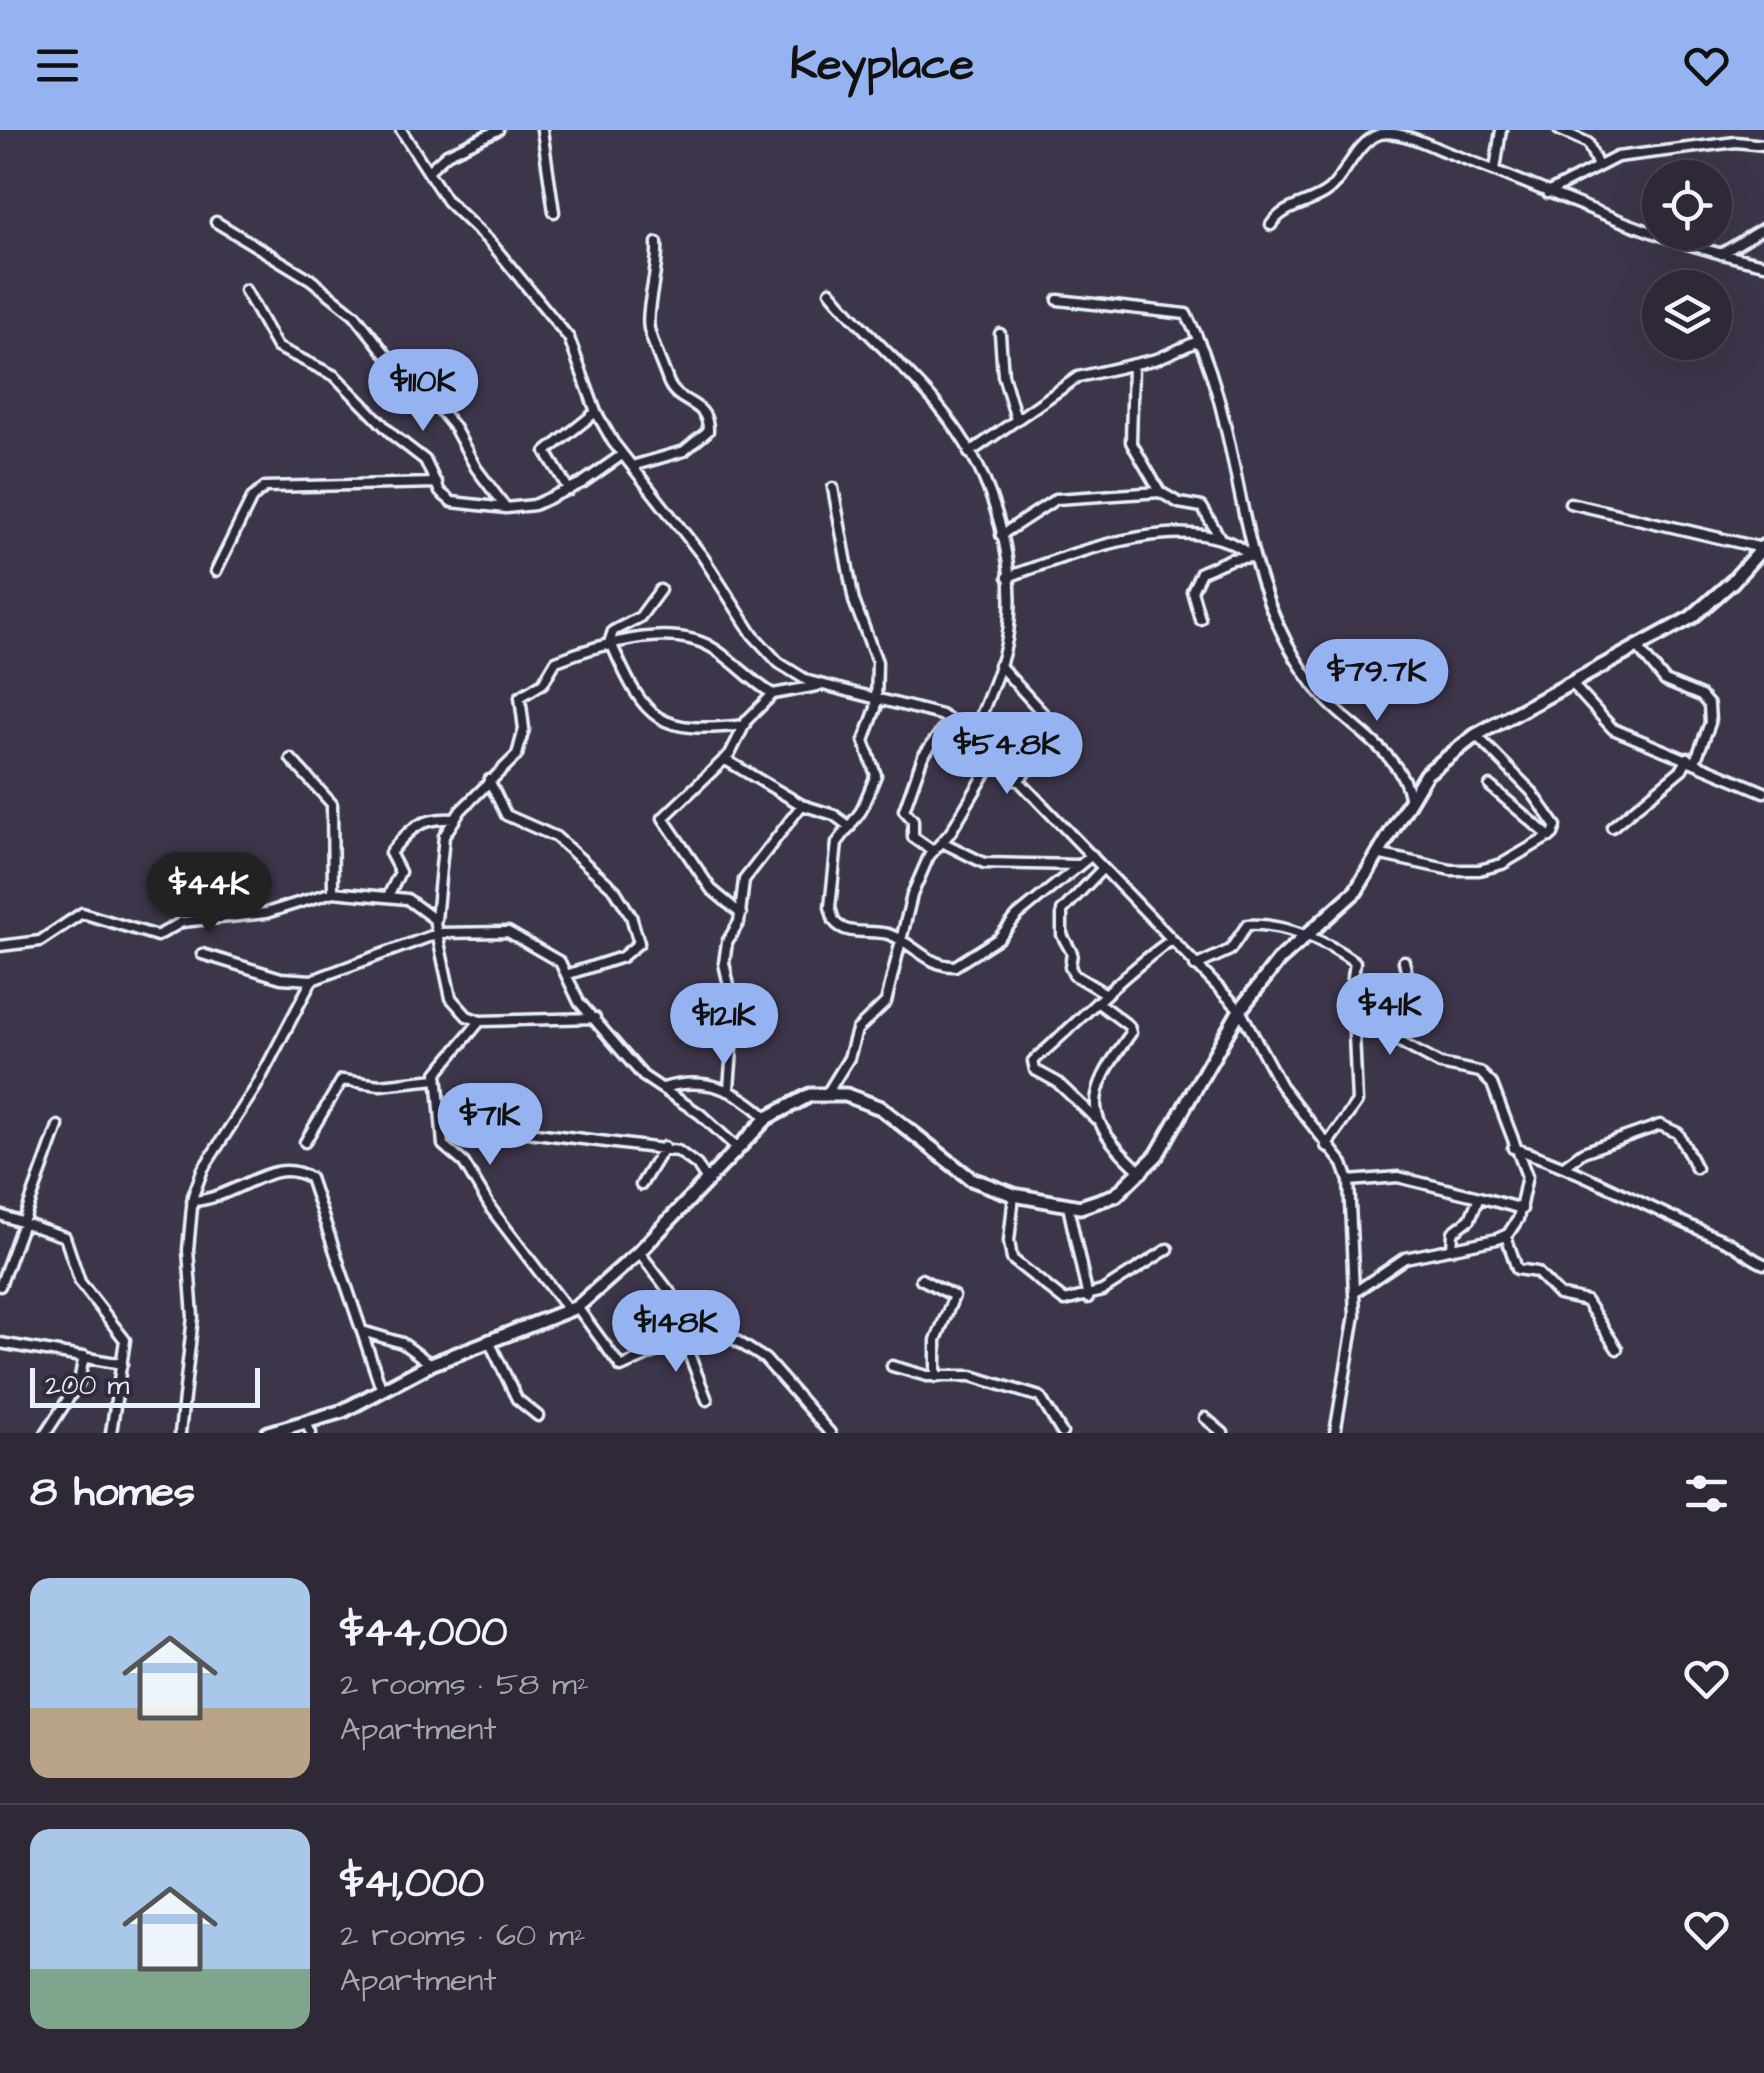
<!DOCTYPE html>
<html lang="en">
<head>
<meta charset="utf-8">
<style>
	body { margin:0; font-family:"Architects Daughter",sans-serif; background:#3a3442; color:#f1f3f6; height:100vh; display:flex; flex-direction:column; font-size:38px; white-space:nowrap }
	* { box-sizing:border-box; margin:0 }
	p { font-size:32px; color:#a7a6ad }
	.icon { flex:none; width:55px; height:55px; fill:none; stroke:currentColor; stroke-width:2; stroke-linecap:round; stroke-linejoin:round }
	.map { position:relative; height:1303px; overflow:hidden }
	.side { display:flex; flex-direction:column; background:#2e2837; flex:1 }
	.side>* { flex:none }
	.fabs { position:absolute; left:1642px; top:30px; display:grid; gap:20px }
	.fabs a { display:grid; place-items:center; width:90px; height:90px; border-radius:50%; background:#2e2837; box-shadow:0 10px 40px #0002,0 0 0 2px #494452; font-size:50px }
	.scale { position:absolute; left:30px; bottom:25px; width:230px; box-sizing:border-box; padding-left:10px; border:5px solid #e8f1f8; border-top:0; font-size:28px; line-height:35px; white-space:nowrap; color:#e8f1f8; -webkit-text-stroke:8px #2f2a3d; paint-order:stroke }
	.price { position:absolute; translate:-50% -85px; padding:0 22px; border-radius:35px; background:#95b2f1; color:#111; font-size:32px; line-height:65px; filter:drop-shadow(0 2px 5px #0008) }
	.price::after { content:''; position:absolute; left:50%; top:60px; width:30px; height:22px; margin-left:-15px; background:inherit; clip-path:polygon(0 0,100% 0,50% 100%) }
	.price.selected { background:#222; color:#fff }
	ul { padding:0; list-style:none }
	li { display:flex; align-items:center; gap:30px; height:250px; padding:0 30px }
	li+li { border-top:2px solid #494452 }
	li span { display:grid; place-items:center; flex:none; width:280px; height:200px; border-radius:20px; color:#555 }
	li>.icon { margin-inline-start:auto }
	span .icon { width:120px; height:120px; fill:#fffc; stroke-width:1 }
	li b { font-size:42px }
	h2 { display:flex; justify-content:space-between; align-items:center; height:120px; padding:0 30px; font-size:42px }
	header { display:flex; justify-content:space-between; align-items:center; height:130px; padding:0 30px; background:#95b2f1; color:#111; font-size:45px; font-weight:800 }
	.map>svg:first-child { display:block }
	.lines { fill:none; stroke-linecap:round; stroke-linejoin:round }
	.minor-casing { stroke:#e8f1f8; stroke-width:15 }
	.secondary-casing { stroke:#e8f1f8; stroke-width:19 }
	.minor { stroke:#2f2a3d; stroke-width:8 }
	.secondary { stroke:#2f2a3d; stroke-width:11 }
</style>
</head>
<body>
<header><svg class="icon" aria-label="menu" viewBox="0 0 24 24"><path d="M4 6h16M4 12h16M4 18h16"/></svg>Keyplace<svg class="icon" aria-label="heart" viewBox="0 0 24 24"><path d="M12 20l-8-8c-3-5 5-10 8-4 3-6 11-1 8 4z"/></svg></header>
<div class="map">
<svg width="1764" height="1303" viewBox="0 0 1764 1303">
	<rect width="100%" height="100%" fill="#3d3549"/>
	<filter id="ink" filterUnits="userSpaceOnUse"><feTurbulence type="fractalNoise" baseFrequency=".01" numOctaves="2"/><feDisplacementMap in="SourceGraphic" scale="20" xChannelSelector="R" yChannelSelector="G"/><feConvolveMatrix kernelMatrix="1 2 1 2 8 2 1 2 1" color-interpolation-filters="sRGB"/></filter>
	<g filter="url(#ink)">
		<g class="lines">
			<g class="minor-casing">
				<path id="minor" d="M401,0L447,71L491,113L569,208L596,282L613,312L703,427L753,505L779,533L808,551L941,585L974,604L1240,880L1281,956L1343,1034L1349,1051L1355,1185L1335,1303
					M542,0L554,82
					M1559,0L1588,13L1597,34
					M1495,40L1501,0
					M428,41L447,24L498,0
					M1547,63L1617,27L1736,12L1764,15
					M216,92L310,149L355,185L403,246L429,266L454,297L476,338L506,378
					M1271,95C1285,73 1310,76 1329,60C1346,45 1356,12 1380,4C1399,0 1429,15 1446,22C1553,61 1652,111 1764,134
					M1721,124L1764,98
					M245,160L277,217L335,246L394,306L425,330L440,362L452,372L506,378L534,375L582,353L622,325
					M830,161C867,207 915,244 950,291C994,348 1020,438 1007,509C1001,541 985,573 974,604
					M1058,170L1186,184C1241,286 1232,410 1287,513C1298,534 1310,552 1326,570C1353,599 1403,626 1409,667
					M1000,204L1003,245L1016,289
					M1133,235L1131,312L1160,362
					M969,323L1078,247L1157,229L1198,211
					M632,336L684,321L708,301C709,269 677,276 668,251C662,234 653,216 649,199C645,179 659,140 657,113
					M833,358L854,471L877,532L876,578L864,611L876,645L861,681L837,713L830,777L834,791C846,807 870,799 888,804C913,812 928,837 955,836L999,808L1017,786L1092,725
					M569,360L546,322L596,282
					M1570,373L1762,418
					M1001,405L1056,369L1160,362L1179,373L1202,377L1219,406
					M216,441L252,368L265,357L437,353
					M1008,447C1071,424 1196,374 1252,427
					M1200,489L1192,461L1201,442L1231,429L1252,427
					M612,515C646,593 659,604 745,595
					M608,516L613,501L640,487L660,460
					M1638,518L1665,551L1701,566L1709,575L1710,593L1695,632
					M999,535L1059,601L1018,651
					M1572,554L1613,599L1764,662
					M291,629L332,674L333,762
					M724,629L802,675L744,750L739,792L727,812L724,833L735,882L729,958
					M489,650L506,685L556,707L615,760L631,786L639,813L622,827L569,844
					M1490,656L1550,707
					M802,675L834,685L850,697
					M1612,697L1682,639L1688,628
					M942,712L984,733L1078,735
					M933,721L913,707V690L904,680L923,626L950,590
					M1377,724L1451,740H1479L1502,734L1553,704L1556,696L1532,662L1476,605
					M1103,738L1062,781V805L1072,823L1070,837L1074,845L1106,864
					M388,766L400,742L390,723C409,699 421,687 454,689
					M741,784L711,759L663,688L730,624L747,590L773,564L817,556
					M436,790L444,706L461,680L517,625L524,599L520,567L543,553L556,531C597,515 669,493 711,517C734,530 750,551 773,564
					M0,816L40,811L82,783L157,806L182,792L266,783L333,762L407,769L434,789L451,868L467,886L480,891L595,888
					M202,824L281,848L312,850L439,803L508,802L560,832L579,872L643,946L700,984L736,1017
					M1195,836L1230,820L1247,795C1284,793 1325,810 1355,832L1350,871L1376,899L1440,934L1480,942L1492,954L1527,1046L1518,1089L1508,1104L1497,1109L1405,1128L1355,1162
					M1097,872L1129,896L1131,903C1084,968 1081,987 1142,1043
					M480,891L437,943L443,1015L464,1033L492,1080L569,1181
					M1392,908L1412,867L1404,831
					M663,958C705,946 737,959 767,988
					M828,962L849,928L857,900L886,872L912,765L929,726L950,703L996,626
					M1096,989L1057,952L1035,940L1033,931C1080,891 1120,846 1170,811
					M496,998L678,1021L697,1035L708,1052
					M305,1012L342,950L380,955L436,949
					M1326,1016L1357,972L1353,881
					M1513,1018C1585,1041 1653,1081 1723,1110C1738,1116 1749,1128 1764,1134
					M1564,1036L1583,1022L1660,995L1678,1003L1696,1038
					M1349,1051L1398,1047L1479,1067
					M641,1055L664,1017
					M1014,1065L1009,1111L1012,1129L1065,1171L1102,1161L1168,1119
					M192,1071C237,1069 273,1024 310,1048L381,1258
					M1068,1076L1088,1168
					M0,1085L65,1107L80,1152L125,1210L111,1303
					M1506,1106L1517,1139L1537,1142L1559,1165L1586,1171L1617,1219
					M1452,1119L1453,1102L1470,1089L1479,1067L1522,1079
					M639,1122L679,1174L765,1229L830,1303
					M921,1149L954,1166L936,1210V1247
					M0,1156L58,996
					M577,1177L621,1237L675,1213L694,1187
					M362,1201L402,1213L431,1234
					M682,1206L707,1270
					M0,1213L122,1234
					M490,1213L517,1269L538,1286
					M892,1236L927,1246H972L1040,1267L1062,1303
					M1205,1288L1223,1303
					M306,1293L311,1303
					M46,1303L79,1252L84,1226
					M180,1303L193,1187L188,1120L193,1066L203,1039L256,957L312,850"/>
			</g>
			<g class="secondary-casing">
				<path id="secondary" d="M268,1303L343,1281L431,1234L577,1177L639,1122L767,988L810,965H846L881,978L971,1049L1014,1065L1080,1077L1116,1065L1157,1025L1240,880L1278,831L1356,761L1426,644L1476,605L1692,487L1732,452L1764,416"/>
			</g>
			<use href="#minor" class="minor"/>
			<use href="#secondary" class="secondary"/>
		</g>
	</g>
</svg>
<div class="fabs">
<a><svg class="icon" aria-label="locate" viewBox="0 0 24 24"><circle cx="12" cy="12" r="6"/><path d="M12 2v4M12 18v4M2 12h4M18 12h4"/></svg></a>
<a><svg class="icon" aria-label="layers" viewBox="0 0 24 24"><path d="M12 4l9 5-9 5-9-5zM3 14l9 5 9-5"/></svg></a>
</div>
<div class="scale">200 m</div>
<b class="price" style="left:423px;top:304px">$110K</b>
<b class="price" style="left:1377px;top:594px">$79.7K</b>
<b class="price" style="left:1007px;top:667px">$54.8K</b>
<b class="price selected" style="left:209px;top:807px">$44K</b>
<b class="price" style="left:1390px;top:928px">$41K</b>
<b class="price" style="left:724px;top:938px">$121K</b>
<b class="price" style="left:490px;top:1038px">$71K</b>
<b class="price" style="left:676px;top:1245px">$148K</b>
</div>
<section class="side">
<h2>8 homes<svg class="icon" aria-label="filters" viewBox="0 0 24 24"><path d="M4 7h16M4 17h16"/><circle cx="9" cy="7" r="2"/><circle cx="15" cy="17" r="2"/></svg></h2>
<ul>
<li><span style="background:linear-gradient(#a9c7e8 65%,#b9a48a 0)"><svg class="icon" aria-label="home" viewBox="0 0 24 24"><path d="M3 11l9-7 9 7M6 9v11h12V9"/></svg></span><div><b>$44,000</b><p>2 rooms · 58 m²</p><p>Apartment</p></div><svg class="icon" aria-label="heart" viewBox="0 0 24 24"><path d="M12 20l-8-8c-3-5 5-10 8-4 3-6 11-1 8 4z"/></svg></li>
<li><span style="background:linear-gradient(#a9c7e8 70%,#7fa58c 0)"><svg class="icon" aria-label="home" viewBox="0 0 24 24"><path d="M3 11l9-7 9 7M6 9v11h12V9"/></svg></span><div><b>$41,000</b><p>2 rooms · 60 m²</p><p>Apartment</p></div><svg class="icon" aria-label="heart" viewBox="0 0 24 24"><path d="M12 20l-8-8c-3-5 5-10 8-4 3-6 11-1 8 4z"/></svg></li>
</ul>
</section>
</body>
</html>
